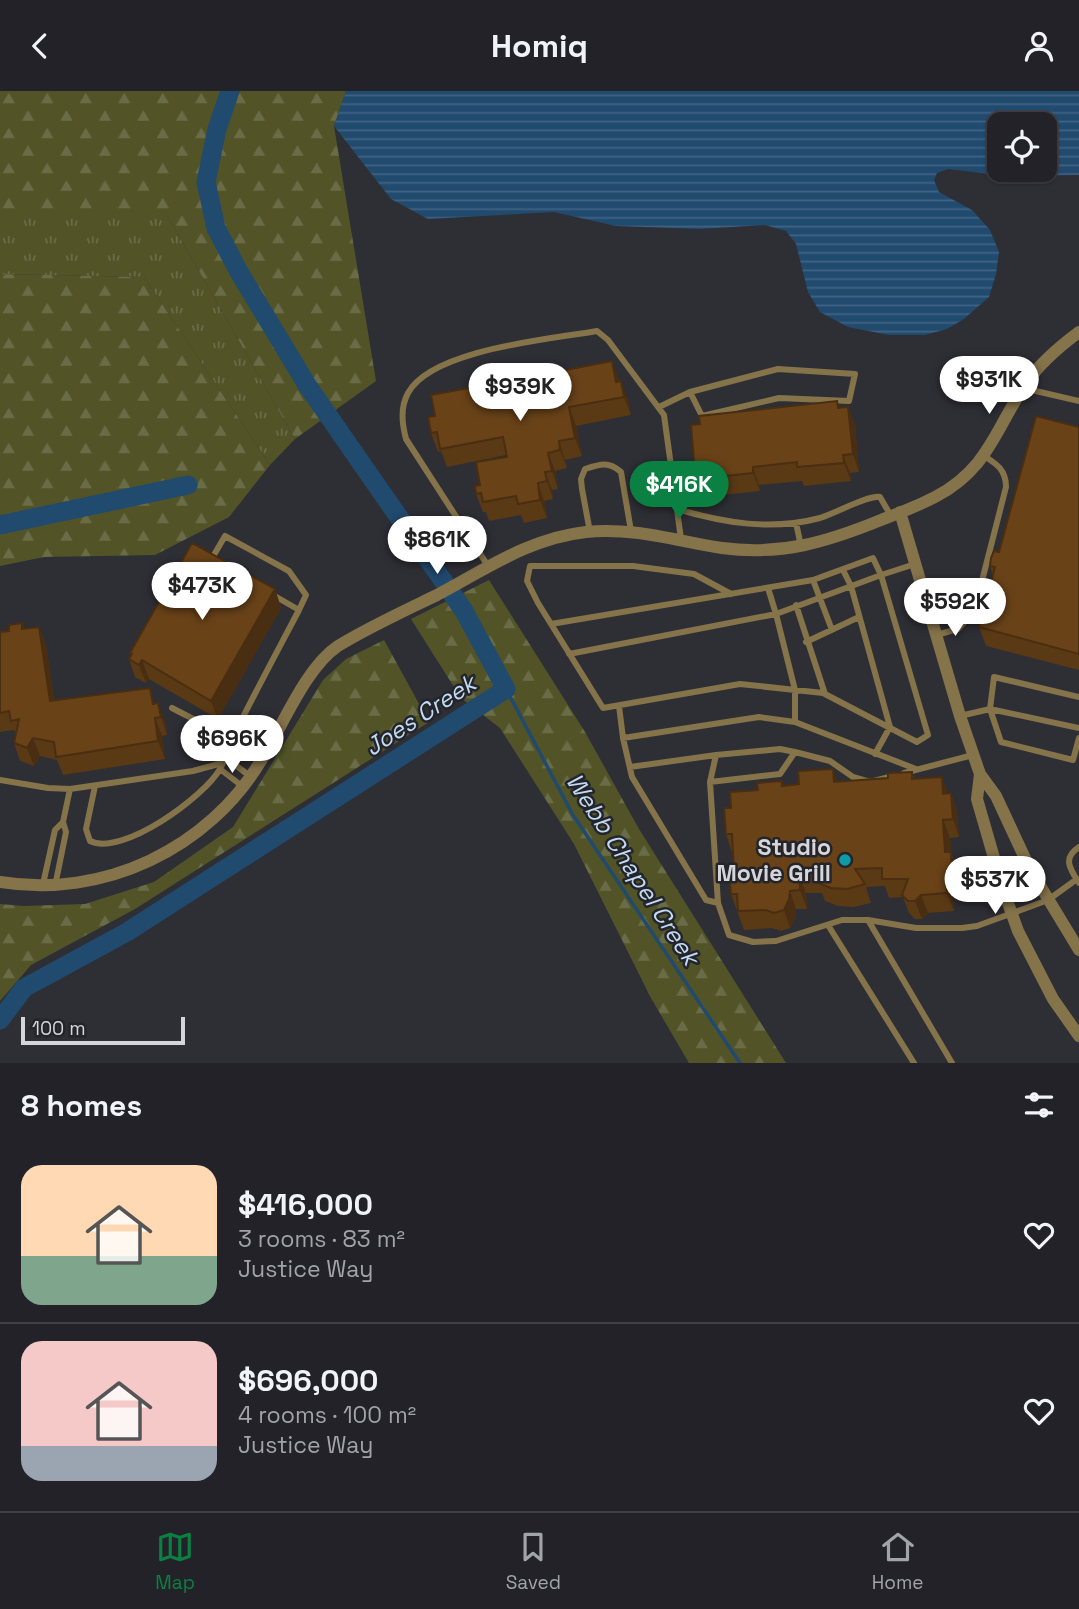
<!DOCTYPE html>
<html lang="en">
<head>
<meta charset="utf-8">
<style>
	body { margin:0; font-family:"Space Grotesk",sans-serif; background:#2a2a30; color:#f1f3f6; height:100vh; display:flex; flex-direction:column; font-size:26px; white-space:nowrap }
	* { box-sizing:border-box; margin:0 }
	p { font-size:23px; color:#a2a4a8 }
	.icon { flex:none; width:38px; height:38px; fill:none; stroke:currentColor; stroke-width:2; stroke-linecap:round; stroke-linejoin:round }
	.map { position:relative; height:972px; overflow:hidden }
	.side { display:flex; flex-direction:column; background:#222228; flex:1 }
	.side>* { flex:none }
	.controls { position:absolute; left:987px; top:21px; display:grid; gap:14px }
	.controls a { display:grid; place-items:center; width:70px; height:70px; border-radius:14px; background:#222228; box-shadow:0 2px 5px #0004,0 0 0 2px #3f3f45; font-size:35px }
	.scale { position:absolute; left:21px; bottom:18px; width:164px; box-sizing:border-box; padding-left:7px; border:4px solid #d5d5da; border-top:0; font-size:19px; line-height:24px; white-space:nowrap; color:#d5d5da; -webkit-text-stroke:5px #24252b; paint-order:stroke }
	.price { position:absolute; translate:-50% -60px; padding:0 16px; border-radius:24px; background:#fff; color:#222; font-size:23px; line-height:46px; filter:drop-shadow(0 2px 4px #0008) }
	.price::after { content:''; position:absolute; left:50%; top:42px; width:21px; height:16px; margin-left:-10px; background:inherit; clip-path:polygon(0 0,100% 0,50% 100%) }
	.price.current { background:#0b8043; color:#fff }
	ul { padding:0; list-style:none }
	li { display:flex; align-items:center; gap:21px; height:175px; padding:0 21px }
	li+li { border-top:2px solid #3f3f45 }
	li span { display:grid; place-items:center; flex:none; width:196px; height:140px; border-radius:21px; color:#555 }
	li>.icon { margin-inline-start:auto }
	span .icon { width:84px; height:84px; fill:#fffc; stroke-width:1 }
	li b { font-size:30px }
	h2 { display:flex; justify-content:space-between; align-items:center; height:84px; padding:0 21px; font-size:30px }
	header { display:flex; justify-content:space-between; align-items:center; height:91px; padding:0 21px; background:#222228; font-size:32px; font-weight:600 }
	.menu { display:flex; justify-content:space-around; align-items:center; height:98px; border-top:2px solid #3f3f45; background:#222228; font-size:19px; color:#a2a4a8 }
	.menu a { display:grid; justify-items:center; gap:4px }
	.menu .current { color:#0b8043 }
	.map>svg:first-child { display:block }
	.grass { fill:url(#grass-tufts) }
	.forest { fill:url(#forest-firs) }
	.water { fill:url(#water-rules); fill-rule:evenodd }
	.lines { fill:none; stroke-linecap:round; stroke-linejoin:round }
	.stream { stroke:#214a6f; stroke-width:3.5 }
	.river { stroke:#214a6f; stroke-width:19 }
	.lane { stroke:#85734a; stroke-width:6 }
	.street { stroke:#85734a; stroke-width:12 }
	.wall { fill:#5a3915 }
	.shaded-wall { fill:#4a2e11 }
	.building { fill:#694218; stroke:#4a2e11; stroke-width:2 }
	.culture-dot { fill:#0f9aa8; stroke:#24252b; stroke-width:2.5 }
	.labels { text-anchor:middle; dominant-baseline:central; stroke-width:5; stroke-linejoin:round; paint-order:stroke }
	.poi-label { font-size:23px; font-weight:bold; fill:#d5d5da; stroke:#24252b; text-anchor:end }
	.water-label { font-size:24px; font-style:italic; fill:#c2daf3; stroke:#24252b }
</style>
</head>
<body>
<header><svg class="icon" aria-label="back" viewBox="0 0 24 24"><path d="M15 5l-7 7 7 7"/></svg>Homiq<svg class="icon" aria-label="person" viewBox="0 0 24 24"><circle cx="12" cy="8" r="4"/><path d="M4 21q1-7 8-7t8 7"/></svg></header>
<div class="map">
<svg width="1079" height="972" viewBox="0 0 1079 972">
	<defs>
		<pattern id="grass-tufts" width="24" height="20" patternUnits="userSpaceOnUse" patternTransform="scale(1.75)"><rect width="24" height="20" fill="#525428"/><path d="M3 7l-1-3M5 7V3M7 7l1-3M15 17l-1-3M17 17v-4M19 17l1-3" fill="none" stroke="#6a6c47"/></pattern>
		<pattern id="forest-firs" width="22" height="20" patternUnits="userSpaceOnUse" patternTransform="scale(1.75)"><rect width="22" height="20" fill="#525428"/><path d="M5 1l3.5 6h-7zM16 11l3.5 6h-7z" fill="#6a6c47"/></pattern>
		<pattern id="water-rules" width="6" height="5" patternUnits="userSpaceOnUse" patternTransform="scale(1.75)"><rect width="6" height="5" fill="#214a6f"/><path d="M0 2.5h6" fill="none" stroke="#406383"/></pattern>
	</defs>
	<rect width="100%" height="100%" fill="#2e2e35"/>
	<path class="grass" d="M0,124H167L295,348L270,374L144,186L0,183Z"/>
	<path class="forest" d="M0,0H346L334,35L376,290L295,348L167,124H0Z
		M0,183L144,186L270,374L229,426L155,464L44,466L0,475Z
		M489,489L585,641L639,738L786,972H689L651,907L574,753L500,637L461,607L411,528Z
		M384,549L429,631L135,818L31,874L0,910V813L23,815L85,813L154,791L233,736L323,589L346,568Z"/>
	<path class="water" d="M346,0H1079V84L1007,85L948,78L937,82L934,89L939,101L972,119L990,139L999,161L996,183L989,206L964,228L947,238L925,244H889L848,236L820,221L808,201L796,153L786,140L765,134L700,138L616,135L554,121L428,128L391,108L334,35ZM999,33H1045V79H999Z"/>
	<g class="lines">
		<path class="stream" d="M506,598L573,724L740,972"/>
		<path class="river" d="M0,434L188,394
			M0,929L24,897L127,841L506,598L464,520L307,294L239,181L216,137L206,91L217,38L230,0"/>
		<path class="lane" d="M1023,297L1079,310
			M659,316L690,301L778,278L855,283L849,310L779,307L702,325L690,301
			M677,418C725,432 771,440 820,427C836,422 868,404 880,406L891,425
			M796,432L801,455
			M590,441L582,398L581,388L585,378C600,373 609,370 621,381L631,440
			M211,469L225,445L289,480L306,504L299,519
			M488,475L406,348C402,332 400,317 408,302C432,258 552,248 597,240L608,249L664,324L681,448
			M843,479L851,495L890,636L875,663
			M813,489L832,539
			M731,503L694,483L633,475H530L527,490L538,512L603,617L740,593L823,602L917,651L928,644L881,484L915,473
			M796,514L825,603
			M551,533L813,489L873,467L881,484L776,523L795,599V631L916,678
			M936,544L958,538L974,521L1006,396C1006,379 997,373 984,365
			M806,551L859,526
			M569,563L776,523L768,497
			M1079,606L994,586L990,618L1001,651L1073,669L1079,647
			M619,615L623,647L759,626L795,631
			M172,617L232,648
			M960,625L990,618L1079,637
			M623,647L632,686L706,809L718,812
			M225,666L251,686
			M630,676L716,664
			M220,678L242,695
			M904,682L973,664
			M893,685L870,691L853,686L830,670L795,661L780,683L710,691L718,812L729,844L753,851L776,850L842,829H868L916,837H962L977,835L1048,809L1077,788
			M0,689L48,697L70,698
			M710,691L716,664L780,658L795,661
			M95,695L86,738L90,750C122,766 204,706 220,678C227,666 230,651 237,638C257,598 278,559 299,519L273,504
			M1079,756C1062,767 1070,778 1079,792
			M43,793L55,739L63,731
			M55,795L66,741L63,731L70,698L193,680L222,672
			M868,829L952,972
			M828,834L914,972"/>
		<path class="street" d="M900,421L960,625L980,683L996,705L1030,778L1079,859
			M980,683L977,708L1003,798L1018,840L1053,908L1079,945
			M0,791C103,808 209,758 262,668C282,636 306,576 338,555C369,536 404,520 437,504C486,478 530,447 586,441C634,436 676,450 722,457C781,465 827,451 881,429C899,422 918,415 935,406C989,378 996,336 1027,291C1041,271 1060,255 1079,241"/>
	</g>
	<path class="wall" d="M544,276L546,283L619,291L628,308L631,324L576,335L582,365L565,369L567,377L555,380L558,398L552,399L553,408L544,410L547,427L524,432L521,424L489,430L486,421H483L476,403L480,394L507,366L506,364L447,376L441,360L438,361L431,342L435,325L496,292Z
		M837,310L839,317L848,316L855,334L859,381L850,382L851,390L804,395L802,390L759,394L760,400L713,405L710,398L702,399L695,381L700,333Z
		M1079,336V579L986,555L979,536L993,484L990,475Z
		M275,498L281,517L218,628L149,588L146,592L135,586L129,568L131,565L130,562Z
		M22,532L24,538L39,536L46,554L54,609L155,613L165,630L167,644L162,645L165,668L63,684L57,669L40,665L34,675L20,670L14,652L16,643L14,639L0,641V541L9,540Z
		M833,678L837,691L888,687L912,681L915,688L948,703L951,702L957,721L959,746L950,747L951,761L957,779L959,803H953L954,820L928,822L922,828H915L909,822L903,806L889,807L885,795L866,796L871,812L854,816L838,815L825,810L822,802H806L807,818H796V826L790,837L781,840L772,837L744,839L731,803L734,780L733,762H732L726,743L731,717L758,699L782,690L784,695L799,693Z"/>
	<path class="shaded-wall" d="M612,270L619,288L622,309L616,291Z
		M621,290L628,308L631,324L624,306Z
		M569,316L576,335L582,365L575,347Z
		M848,316L855,334L859,381L853,363Z
		M559,350L565,369L567,377L560,359Z
		M548,362L555,380L558,398L552,380Z
		M843,364L850,382L851,390L844,372Z
		M753,376L759,394L760,400L753,382Z
		M545,381L552,399L553,408L547,390Z
		M538,392L544,410L547,427L540,409Z
		M275,498L281,517L218,628L211,610Z
		M39,536L46,554L57,628L50,610Z
		M142,569L149,588L146,592L139,574Z
		M158,612L165,630L167,644L161,626Z
		M155,627L162,645L165,668L158,650Z
		M33,647L40,665L34,675L27,657Z
		M833,678L839,697L834,691Z
		M942,686L949,704L943,703Z
		M951,702L957,721L959,746L953,728Z
		M943,729L950,747L951,761L957,779L959,803L945,761Z
		M799,784L806,802L807,818L800,799Z
		M946,785L953,803L954,820L947,802Z
		M790,800L796,818V826L790,837L784,819Z
		M921,804L928,822L922,828L915,810Z"/>
	<path class="building" d="M612,270L616,291L621,290L624,306L569,316L575,347L559,350L560,359L548,362L552,380L545,381L547,390L538,392L540,409L518,413L516,405L483,411L481,402L476,403L475,395L480,394L476,371L507,366L503,346L440,358L437,341L431,342L428,326L435,325L431,304L496,292L495,285L544,276L545,283Z
		M837,310L838,317L848,316L853,363L843,364L844,372L797,376V371L753,376V382L706,387V379L695,381L691,334L700,333L699,325Z
		M1036,325L1079,336V563L979,536L995,476L990,475L991,467L994,460L999,461Z
		M192,452L275,498L211,610L142,569L139,574L129,568L132,563L130,562Z
		M22,532V538L39,536L50,610L150,597L153,613L158,612L161,626L155,627L158,650L56,666L54,651L33,647L27,657L14,652L19,628L11,630L9,620L0,622V541L9,540V534Z
		M833,678L834,691L888,687V682L912,681V688L942,686L943,703L951,702L953,728L943,729L945,761H951L952,785H946L947,802L921,804L915,810H908L902,804L908,788H882V777L855,778L865,793L847,798L831,797L818,792L823,783L799,784L800,799L790,800L789,808L784,819L774,822L766,819L738,820L737,803H731L729,780H734L732,743H726L724,717H731L730,701L758,699L757,692L782,690V695L799,693L798,680Z"/>
	<circle class="culture-dot" cx="845" cy="769" r="7"/>
	<g class="labels">
		<g class="poi-label">
			<text x="831" y="756">Studio<tspan x="831" dy="26">Movie Grill</tspan></text>
		</g>
		<g class="water-label">
			<text transform="translate(420 624) rotate(-33)">Joes Creek</text>
			<text transform="translate(633 778) rotate(57)">Webb Chapel Creek</text>
		</g>
	</g>
</svg>
<div class="controls">
<a><svg class="icon" aria-label="locate" viewBox="0 0 24 24"><circle cx="12" cy="12" r="6"/><path d="M12 2v4M12 18v4M2 12h4M18 12h4"/></svg></a>
</div>
<div class="scale">100 m</div>
<b class="price" style="left:989px;top:325px">$931K</b>
<b class="price" style="left:520px;top:332px">$939K</b>
<b class="price current" style="left:679px;top:430px">$416K</b>
<b class="price" style="left:437px;top:485px">$861K</b>
<b class="price" style="left:202px;top:531px">$473K</b>
<b class="price" style="left:955px;top:547px">$592K</b>
<b class="price" style="left:232px;top:684px">$696K</b>
<b class="price" style="left:995px;top:825px">$537K</b>
</div>
<section class="side">
<h2>8 homes<svg class="icon" aria-label="filters" viewBox="0 0 24 24"><path d="M4 7h16M4 17h16"/><circle cx="9" cy="7" r="2"/><circle cx="15" cy="17" r="2"/></svg></h2>
<ul>
<li><span style="background:linear-gradient(#ffd9b3 65%,#7fa58c 0)"><svg class="icon" aria-label="home" viewBox="0 0 24 24"><path d="M3 11l9-7 9 7M6 9v11h12V9"/></svg></span><div><b>$416,000</b><p>3 rooms · 83 m²</p><p>Justice Way</p></div><svg class="icon" aria-label="heart" viewBox="0 0 24 24"><path d="M12 20l-8-8c-3-5 5-10 8-4 3-6 11-1 8 4z"/></svg></li>
<li><span style="background:linear-gradient(#f6c9c9 75%,#9aa5b1 0)"><svg class="icon" aria-label="home" viewBox="0 0 24 24"><path d="M3 11l9-7 9 7M6 9v11h12V9"/></svg></span><div><b>$696,000</b><p>4 rooms · 100 m²</p><p>Justice Way</p></div><svg class="icon" aria-label="heart" viewBox="0 0 24 24"><path d="M12 20l-8-8c-3-5 5-10 8-4 3-6 11-1 8 4z"/></svg></li>
</ul>
</section>
<nav class="menu">
<a class="current"><svg class="icon" aria-label="map" viewBox="0 0 24 24"><path d="M3 6l6-2 6 2 6-2v14l-6 2-6-2-6 2zM9 4v14M15 6v14"/></svg>Map</a>
<a><svg class="icon" aria-label="saved" viewBox="0 0 24 24"><path d="M7 4h10v16l-5-4-5 4z"/></svg>Saved</a>
<a><svg class="icon" aria-label="home" viewBox="0 0 24 24"><path d="M3 11l9-7 9 7M6 9v11h12V9"/></svg>Home</a>
</nav>
</body>
</html>
